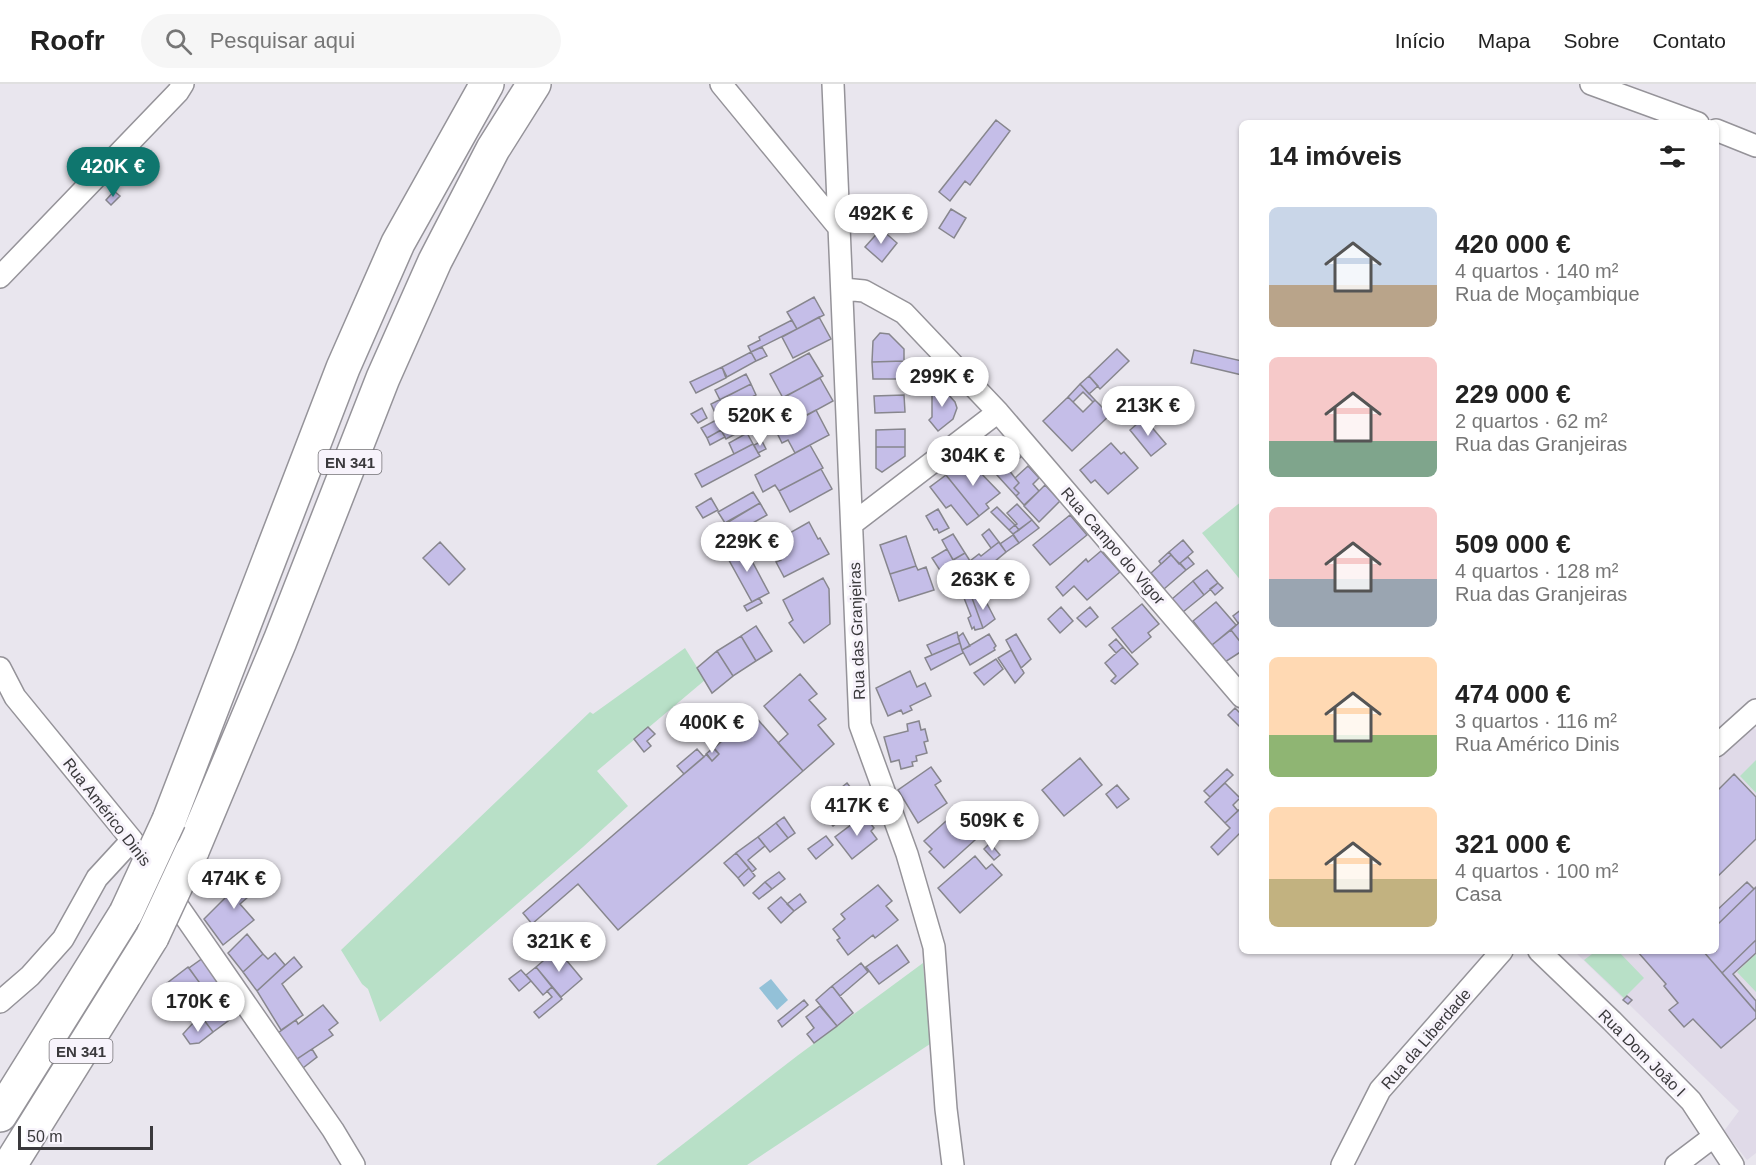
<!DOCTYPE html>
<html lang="pt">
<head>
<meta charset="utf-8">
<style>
	body { margin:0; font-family:Arial,sans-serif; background:#f6f6f6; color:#222; height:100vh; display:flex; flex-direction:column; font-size:22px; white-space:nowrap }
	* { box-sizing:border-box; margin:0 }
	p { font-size:20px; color:#767676 }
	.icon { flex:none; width:33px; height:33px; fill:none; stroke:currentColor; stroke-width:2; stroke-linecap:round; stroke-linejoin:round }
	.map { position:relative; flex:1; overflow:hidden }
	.sheet { position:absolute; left:1239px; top:36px; width:480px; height:834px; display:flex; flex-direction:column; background:#fff; border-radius:9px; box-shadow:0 2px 4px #0004 }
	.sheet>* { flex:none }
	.scale { position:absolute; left:18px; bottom:15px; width:135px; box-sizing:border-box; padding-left:6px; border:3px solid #3a393c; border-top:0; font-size:16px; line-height:21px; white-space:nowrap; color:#3a393c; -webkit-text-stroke:4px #f7f3fb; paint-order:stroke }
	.price { position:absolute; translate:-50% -51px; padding:0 14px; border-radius:21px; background:#fff; color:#222; font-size:20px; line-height:39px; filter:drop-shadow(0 2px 3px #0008) }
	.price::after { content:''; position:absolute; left:50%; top:36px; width:18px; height:14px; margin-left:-9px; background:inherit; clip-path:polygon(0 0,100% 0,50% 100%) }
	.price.on { background:#0f766e; color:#fff }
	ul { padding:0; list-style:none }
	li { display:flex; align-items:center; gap:18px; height:150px; padding:0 30px }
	li span { display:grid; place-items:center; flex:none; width:168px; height:120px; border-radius:9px; color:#555 }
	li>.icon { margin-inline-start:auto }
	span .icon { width:72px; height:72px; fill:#fffc; stroke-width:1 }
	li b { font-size:26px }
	h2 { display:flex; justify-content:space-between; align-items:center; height:72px; padding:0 30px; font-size:26px }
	header { display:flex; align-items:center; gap:36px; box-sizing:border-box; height:84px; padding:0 30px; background:#fff; border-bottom:2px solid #e0e0e0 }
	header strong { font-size:28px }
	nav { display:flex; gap:33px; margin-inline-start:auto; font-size:21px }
	.search { width:420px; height:54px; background:#f6f6f6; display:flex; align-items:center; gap:15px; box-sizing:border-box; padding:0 21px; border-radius:33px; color:#767676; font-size:22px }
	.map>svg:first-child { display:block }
	.built { fill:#e0dae8 }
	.green { fill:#b8e0c7 }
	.water { fill:#93c1d8 }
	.building { fill:#c5bee8; stroke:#87868d; stroke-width:1.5 }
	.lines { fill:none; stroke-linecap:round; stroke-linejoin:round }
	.street-casing { stroke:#959399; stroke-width:24 }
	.highway-casing { stroke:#959399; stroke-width:36 }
	.street { stroke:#fff; stroke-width:21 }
	.highway { stroke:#fff; stroke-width:33 }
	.highway-bridge-casing { stroke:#959399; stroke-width:36; stroke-linecap:butt }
	.highway-bridge { stroke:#fff; stroke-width:33 }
	.labels { text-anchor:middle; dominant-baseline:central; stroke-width:6; stroke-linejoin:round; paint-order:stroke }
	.shield { fill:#f7f3fb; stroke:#737175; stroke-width:1.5 }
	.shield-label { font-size:15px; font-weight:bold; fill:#3a393c }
	.street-label { font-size:16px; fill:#3a393c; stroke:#f7f3fb }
</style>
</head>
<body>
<header>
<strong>Roofr</strong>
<div class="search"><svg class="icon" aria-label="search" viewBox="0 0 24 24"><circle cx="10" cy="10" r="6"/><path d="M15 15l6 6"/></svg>Pesquisar aqui</div>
<nav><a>Início</a><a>Mapa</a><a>Sobre</a><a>Contato</a></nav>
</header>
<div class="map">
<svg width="1756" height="1081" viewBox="0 0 1756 1081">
	<rect width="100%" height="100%" fill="#e9e6ee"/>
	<path class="built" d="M1752,642L1756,646V1069L1747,1076L1724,1047L1739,1027L1574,867H1716V677Z"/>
	<path class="green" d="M1242,417V498L1202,449Z
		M685,564L705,596L597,687L628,722L583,763L380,938L368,905L362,900L341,866L590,628L593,630Z
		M1756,676V709L1740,692Z
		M1596,867H1618L1644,894L1624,914L1584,876Z
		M1756,870V908L1737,888Z
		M923,879L930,960L747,1081H656L797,972Z"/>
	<path class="water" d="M771,895L788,916L777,926L759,904Z"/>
	<path class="building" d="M996,36L1010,47L970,101L965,97L950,117L939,108Z
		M114,107L120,112L111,121L106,116Z
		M951,125L966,134L954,154L939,144Z
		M881,145L897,159L882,178L865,163Z
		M814,213L824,231L797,245L787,228Z
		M819,233L831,255L793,274L782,253Z
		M792,236L797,245L751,268L748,262L760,256L759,253Z
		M880,249L889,250L904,265V277L872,278L873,257Z
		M762,263L767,272L756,277L751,268Z
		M1117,265L1129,277L1100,305L1089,292Z
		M1194,266L1242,277V291L1191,279Z
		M751,268L756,277L727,293L722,283Z
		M809,269L823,292L783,314L770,290Z
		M904,277V295H873L872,278Z
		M722,283L726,294L696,309L690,298Z
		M746,290L751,300L720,316L715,306Z
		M1089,292L1098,302L1089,310L1080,300Z
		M820,294L833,317L791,340L778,316Z
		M751,300L756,311L716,331L711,320Z
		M939,300L955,318L957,324L953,335L938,347L929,336L932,333V312L929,310Z
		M1080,300L1095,316L1093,318L1083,308L1073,318L1068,313Z
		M904,311L905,328L875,329L874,312Z
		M1068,313L1083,328L1095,316L1110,331L1072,367L1043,337Z
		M778,316L782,325L726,355L721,346Z
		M702,324L707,334L698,339L691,330Z
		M816,326L829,351L795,369L788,356L782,359L776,347Z
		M724,332L730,341L707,354L701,344Z
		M1144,334L1166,360L1151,372L1130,346Z
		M905,345V363H876V346Z
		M721,346L725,353L710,361L707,354Z
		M747,349L753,360L734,370L729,359Z
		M991,353L1000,363L1007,358L1021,373L1008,384L1005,381L996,390L975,368Z
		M762,357L766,365L758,369L754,361Z
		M1111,359L1121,370L1124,368L1138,384L1108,410L1095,396L1091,399L1080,386Z
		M753,360L760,372L702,403L695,390Z
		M810,361L823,384L779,407L775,401L763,408L755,391Z
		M876,363H905V372L882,388L876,384Z
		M965,376L971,384L974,382L1000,409L986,420L989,424L979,432L946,391Z
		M1005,381L1019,399L1014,404L1019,409L1016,412L996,390Z
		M1028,382L1039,394L1033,400L1039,407L1024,421L1016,412L1019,409L1014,404L1019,399L1015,394Z
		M821,385L832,405L790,428L779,407Z
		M946,391L979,432L967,441L951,421L946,424L930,403Z
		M1045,401L1060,417L1039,438L1024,422Z
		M753,408L760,419L725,439L718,428Z
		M711,414L718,426L703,434L696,423Z
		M760,419L767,431L721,457L715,446Z
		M1017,420L1032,436L1019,446L1015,441L1017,440L1007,429Z
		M997,423L1015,441L1009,446L991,428Z
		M938,425L949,444L939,449L937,445L934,446L926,432Z
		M1070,431L1087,451L1050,481L1033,461Z
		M1032,436L1039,444L1019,459L1013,450Z
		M809,438L818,455L820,454L829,470L784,493L776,478L781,476L772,459Z
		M1015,441L1019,446L1013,450L1009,446Z
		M989,445L999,458L991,464L982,451Z
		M953,450L965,469L953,476L942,456Z
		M1013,451L1019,459L1006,468L1000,460Z
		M906,452L916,482L890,490L880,461Z
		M1183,456L1193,468L1179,480L1169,468Z
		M440,458L465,485L449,501L423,474Z
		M999,458L1006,468L978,491L970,477L979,470L981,472Z
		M743,460L769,509L752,518L725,469Z
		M947,465L955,479L941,488L932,474Z
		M1101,467L1120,488L1087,516L1074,502L1063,512L1056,503L1086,475L1088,478Z
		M1169,468L1171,471L1161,480L1159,477Z
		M965,469L977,488L951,505L941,488L955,479L953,476Z
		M1171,471L1186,486L1164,505L1151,489Z
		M1188,473L1194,480L1186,486L1180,479Z
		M916,482L918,486L926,483L934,506L899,517L890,490Z
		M1207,486L1218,499L1204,511L1193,497Z
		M823,494L829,505L830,540L804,559L789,539L793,536L783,516Z
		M981,497L982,510L970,514L965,502Z
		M1193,497L1204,511L1183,528L1172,515Z
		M1218,499L1223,504L1215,511L1210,505Z
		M982,510L995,535L983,544L972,514Z
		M969,512L970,514H972L983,544L975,546L974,543L972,545L968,534L971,532L964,514Z
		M759,514L762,519L747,527L744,522Z
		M1216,518L1236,541L1212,561L1193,537Z
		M1142,520L1159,540L1148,549L1151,553L1132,569L1112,544Z
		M1061,523L1073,537L1060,549L1048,535Z
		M1090,523L1098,533L1086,543L1077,534Z
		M1242,525V536L1238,539L1233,532Z
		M1242,536V560L1231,546Z
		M756,542L772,567L756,577L741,552Z
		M1231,546L1242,560V567L1225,578L1212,561Z
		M957,548L960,559L932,571L927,561Z
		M963,549L970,562L962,566L958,553Z
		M989,550L996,562L994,564L995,566L970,581L962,566Z
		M1016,550L1031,575L1021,584L1006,556Z
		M741,552L756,577L733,592L717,567Z
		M1116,555L1123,563L1116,569L1109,561Z
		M960,559L963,569L931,586L925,574Z
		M1123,563L1138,580L1115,600L1111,597L1116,592L1105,579Z
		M1011,566L1024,589L1015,599L998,574Z
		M717,567L733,592L712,609L697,584Z
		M996,575L1003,585L984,601L974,589Z
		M910,587L917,603L925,599L931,612L910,622L912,626L903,630L901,626L888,632L876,604Z
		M800,590L817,610L809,616L826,635L818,641L834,660L803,687L778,659L788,650L764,622Z
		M1235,624L1242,631V639L1239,642L1228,631Z
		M753,630L803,687L618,846L578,800L532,840L523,829L707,670L712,677L719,670L714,664Z
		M919,637L921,646L925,645L928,657L924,658L927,669L916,672L917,677L912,678L913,682L901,685L899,676L891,678L884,653L908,647L907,640Z
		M648,643L655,650L647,657L651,662L644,668L634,655Z
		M713,664L719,670L712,677L706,670Z
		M697,665L704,673L684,690L677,682Z
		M1080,674L1102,701L1064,732L1042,706Z
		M931,683L941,697L935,701L947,719L918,739L898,706Z
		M1227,685L1233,691L1210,713L1204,707Z
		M1734,690L1756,713V755L1716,794V708Z
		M847,699L863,719L833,742L828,736L825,739L818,730L821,727L817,723Z
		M1225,699L1240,714L1233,721L1238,727L1225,739L1205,718Z
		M1117,701L1129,715L1117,724L1106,710Z
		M1242,723V747L1218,771L1211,763L1230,744L1225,739Z
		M956,728L966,738L962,742L975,756L944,784L929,768L932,765L924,757Z
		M864,731L874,744L871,747L877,755L852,775L835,753Z
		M784,733L795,749L788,754L776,739Z
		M776,739L788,754L770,768L758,753Z
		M826,752L833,761L816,775L808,765Z
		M758,753L765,762L748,776L756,785L752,788L736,769Z
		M990,759L1000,771L994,776L984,765Z
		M736,769L749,784L738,794L724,779Z
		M975,772L986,785L992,780L1002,791L960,829L938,804Z
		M749,784L755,792L744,802L738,794Z
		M253,786L265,798L240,820L254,836L223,861L204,835Z
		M779,788L785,795L772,805L765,798Z
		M765,798L772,805L759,815L753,809Z
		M1747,798L1754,805L1716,842V827Z
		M878,801L892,817L886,822L898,836L875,854L873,851L848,871L837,856L840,854L833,845L845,835L841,830Z
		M1756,803V856L1722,889L1703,867H1716V842Z
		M800,810L806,818L794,827L787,820Z
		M781,813L794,827L781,839L768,824Z
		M247,850L263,870L243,888L228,869Z
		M1756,856V869L1733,890L1756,917V928L1722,889Z
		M897,861L909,878L879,900L866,883Z
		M557,865L582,895L561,913L536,883Z
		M1637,867H1703L1756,928V934L1721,964L1693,935L1684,943L1669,926L1678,919L1664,902L1666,900Z
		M275,869L285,881L257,907L243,888L263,870L268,875Z
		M294,873L302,883L282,900L303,931L281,946L257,907Z
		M203,874L225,904L211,915L189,884Z
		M861,879L868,888L840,912L832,902Z
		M188,883L202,902L176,922L162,903Z
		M536,883L552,903L543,911L526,891Z
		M521,886L531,897L519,907L509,895Z
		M832,902L853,929L837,942L816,916Z
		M552,903L562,915L539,934L534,928L552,913L547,907Z
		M225,904L242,927L228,937L211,915Z
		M1627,912L1632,916L1628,920L1623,916Z
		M804,916L808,921L782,943L778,937Z
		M323,921L338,939L329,946L333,951L297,975L278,949L296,936L298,940Z
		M820,922L837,942L814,959L807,950L814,944L806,933Z
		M219,924L228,937L213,948L204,936Z
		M204,936L213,948L199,959L190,960L183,950L194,938L196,941Z
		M312,965L317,973L303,984L297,975Z"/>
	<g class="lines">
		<g class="street-casing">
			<path id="street" d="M721,0L840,145
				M833,0L860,641L907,770L934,863L946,1025L953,1081
				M1591,0L1698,39
				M1716,46L1756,62
				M0,193L178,8L183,0
				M843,205L864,207L904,229L998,328L1242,613
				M852,440L998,328
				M0,584L15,613L132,756L333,1046L354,1081
				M1716,662L1756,626
				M1539,867L1612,937L1691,1017L1733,1081
				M0,918L30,892L63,855L97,794L132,756
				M1342,1081L1380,1006L1502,867
				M1676,1081L1713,1053"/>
		</g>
		<g class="highway-casing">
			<path id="highway" d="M169,736L343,284L398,159L487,0
				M192,767L280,557L383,294L435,177L493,65L534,0
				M0,1031L126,829
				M10,1081L152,853"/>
		</g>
		<use href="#street" class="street"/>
		<use href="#highway" class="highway"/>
		<g class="highway-bridge-casing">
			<path id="highway-bridge" d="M126,829L169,736
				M152,853L192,767"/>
		</g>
		<use href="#highway-bridge" class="highway-bridge"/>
	</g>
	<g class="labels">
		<g class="shield">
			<rect x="318.5" y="366" width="63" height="24" rx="4.5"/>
			<rect x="49.5" y="955" width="63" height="24" rx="4.5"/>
		</g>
		<g class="shield-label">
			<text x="350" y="378">EN 341</text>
			<text x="81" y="967">EN 341</text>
		</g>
		<g class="street-label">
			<text transform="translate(1113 462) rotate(49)">Rua Campo do Vigor</text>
			<text transform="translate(857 547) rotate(-92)">Rua das Granjeiras</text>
			<text transform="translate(107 728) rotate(52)">Rua Américo Dinis</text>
			<text transform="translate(1426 955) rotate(-49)">Rua da Liberdade</text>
			<text transform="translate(1642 969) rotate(45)">Rua Dom João I</text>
		</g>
	</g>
</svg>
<div class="scale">50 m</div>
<b class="price on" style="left:113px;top:114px">420K €</b>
<b class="price" style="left:881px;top:161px">492K €</b>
<b class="price" style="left:942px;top:324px">299K €</b>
<b class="price" style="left:1148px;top:353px">213K €</b>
<b class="price" style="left:760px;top:363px">520K €</b>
<b class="price" style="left:973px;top:403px">304K €</b>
<b class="price" style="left:747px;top:489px">229K €</b>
<b class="price" style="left:983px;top:527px">263K €</b>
<b class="price" style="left:712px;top:670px">400K €</b>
<b class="price" style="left:857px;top:753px">417K €</b>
<b class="price" style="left:992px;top:768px">509K €</b>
<b class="price" style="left:234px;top:826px">474K €</b>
<b class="price" style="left:559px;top:889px">321K €</b>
<b class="price" style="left:198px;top:949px">170K €</b>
<section class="sheet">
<h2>14 imóveis<svg class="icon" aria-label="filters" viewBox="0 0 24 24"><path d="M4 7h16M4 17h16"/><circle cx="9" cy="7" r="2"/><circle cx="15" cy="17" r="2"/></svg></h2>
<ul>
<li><span style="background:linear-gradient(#c9d6e8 65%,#b9a48a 0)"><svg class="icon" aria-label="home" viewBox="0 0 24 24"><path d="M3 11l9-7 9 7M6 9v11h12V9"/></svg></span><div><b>420 000 €</b><p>4 quartos · 140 m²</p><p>Rua de Moçambique</p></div></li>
<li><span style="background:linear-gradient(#f6c9c9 70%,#7fa58c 0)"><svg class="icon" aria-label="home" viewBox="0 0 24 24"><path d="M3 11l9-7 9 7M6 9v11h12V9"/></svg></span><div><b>229 000 €</b><p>2 quartos · 62 m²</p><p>Rua das Granjeiras</p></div></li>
<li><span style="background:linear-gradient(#f6c9c9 60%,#9aa5b1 0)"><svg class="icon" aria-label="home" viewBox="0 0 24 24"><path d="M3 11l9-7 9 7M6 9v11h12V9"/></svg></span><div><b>509 000 €</b><p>4 quartos · 128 m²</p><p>Rua das Granjeiras</p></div></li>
<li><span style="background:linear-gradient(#ffd9b3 65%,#8fb573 0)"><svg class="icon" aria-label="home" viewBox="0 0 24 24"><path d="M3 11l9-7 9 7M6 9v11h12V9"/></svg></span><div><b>474 000 €</b><p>3 quartos · 116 m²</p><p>Rua Américo Dinis</p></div></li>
<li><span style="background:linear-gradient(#ffd9b3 60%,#c2b280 0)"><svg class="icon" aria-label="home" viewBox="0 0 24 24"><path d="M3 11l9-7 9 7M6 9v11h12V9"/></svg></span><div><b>321 000 €</b><p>4 quartos · 100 m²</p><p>Casa</p></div></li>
</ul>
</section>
</div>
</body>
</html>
